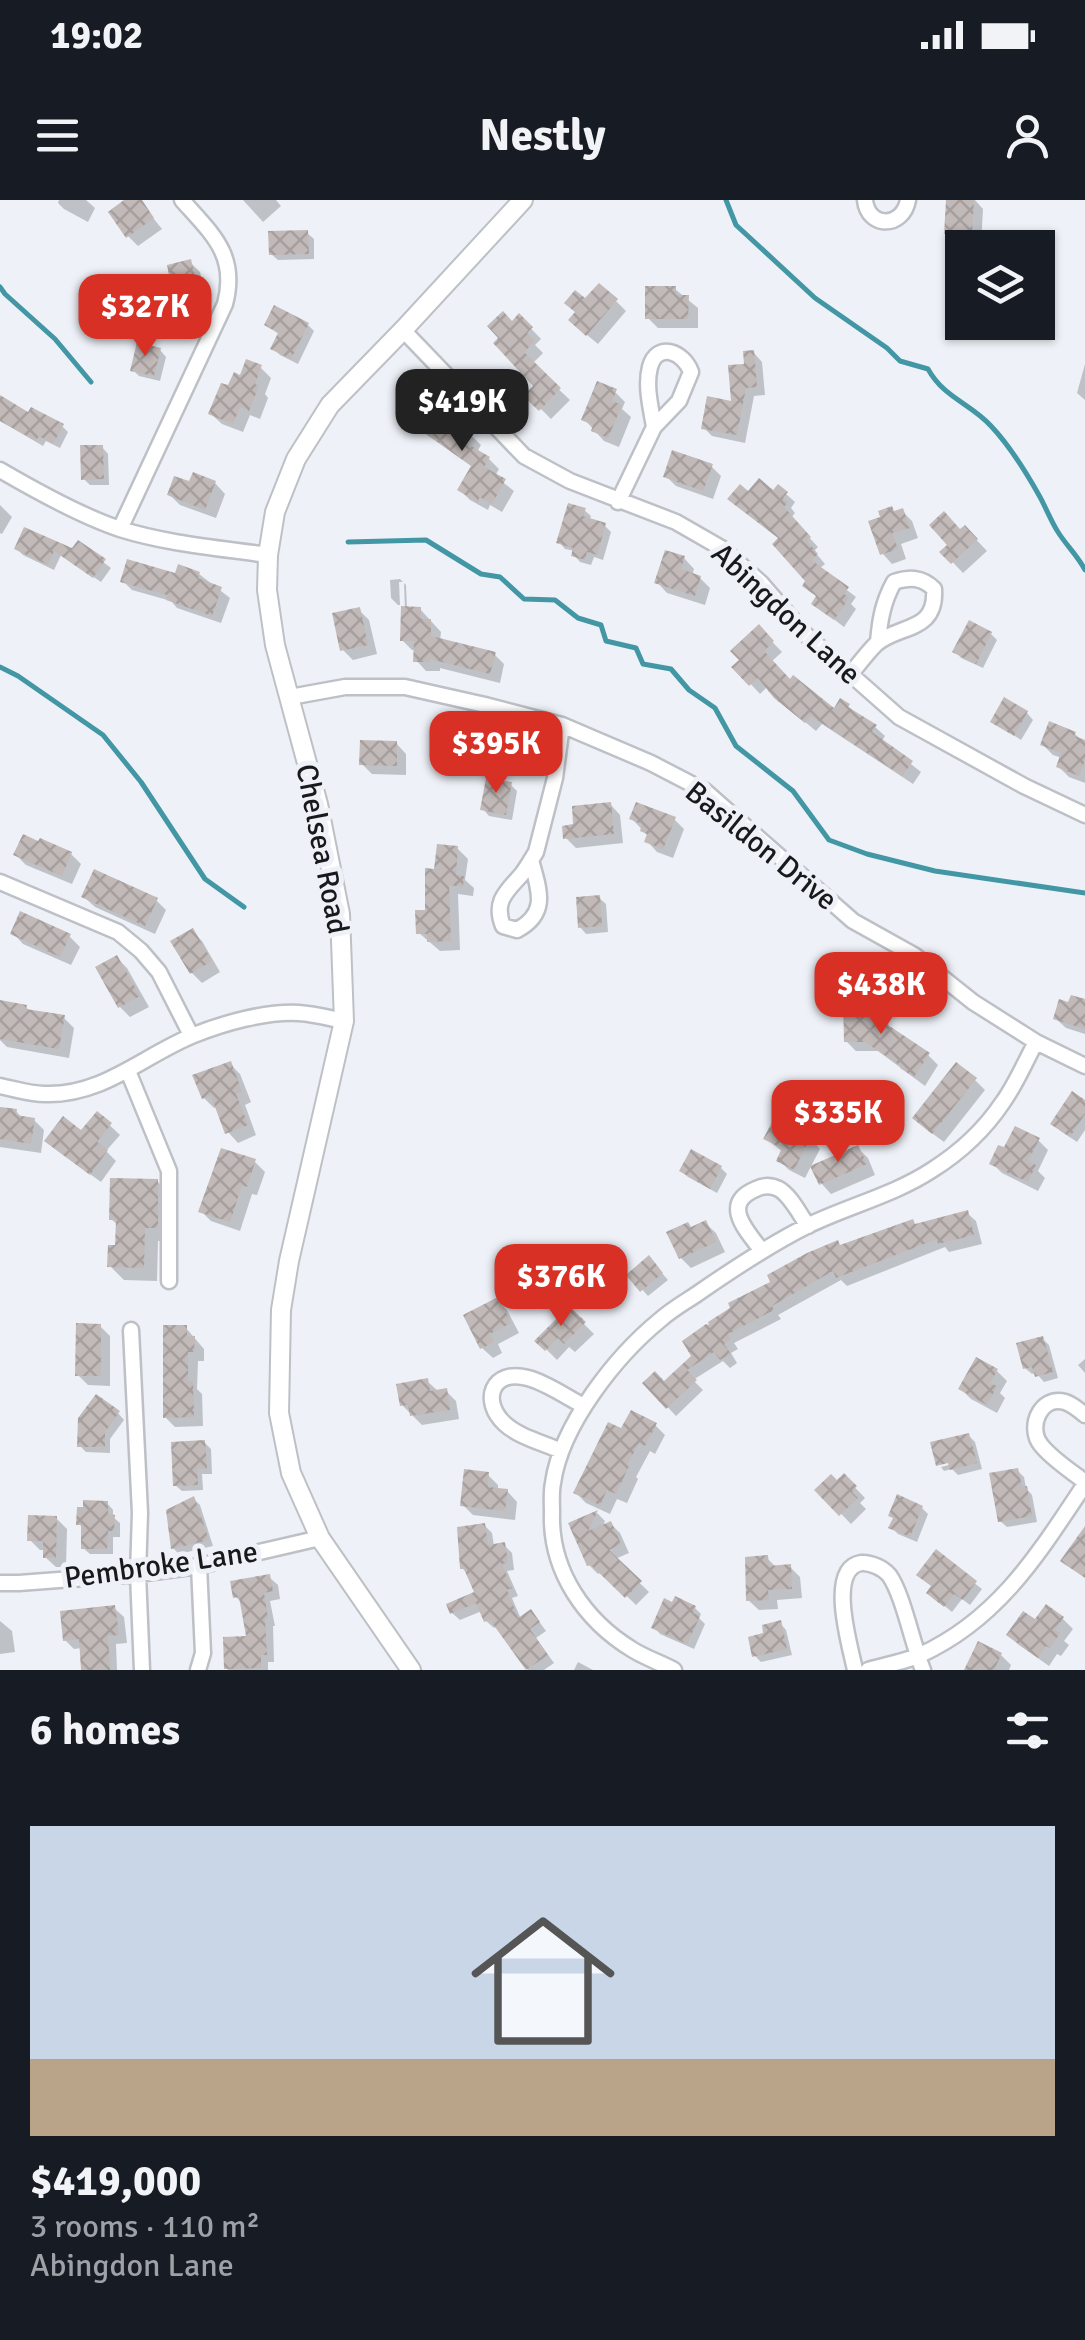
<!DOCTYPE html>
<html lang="en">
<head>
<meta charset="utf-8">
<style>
	body { margin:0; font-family:Signika,sans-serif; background:#20242c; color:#f1f3f6; height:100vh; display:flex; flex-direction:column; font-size:38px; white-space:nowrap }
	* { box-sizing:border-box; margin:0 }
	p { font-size:32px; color:#9ea1a6 }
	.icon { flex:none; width:55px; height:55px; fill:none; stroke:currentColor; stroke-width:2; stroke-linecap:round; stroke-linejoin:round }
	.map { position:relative; height:1470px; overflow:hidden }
	.side { display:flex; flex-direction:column; background:#171b24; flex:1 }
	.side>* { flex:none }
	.buttons { position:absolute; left:945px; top:30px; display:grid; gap:20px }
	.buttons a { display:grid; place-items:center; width:110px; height:110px; border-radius:0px; background:#171b24; box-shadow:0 2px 8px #0004; font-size:50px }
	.price { position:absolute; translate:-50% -85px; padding:0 22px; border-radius:20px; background:#d93025; color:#fff; font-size:32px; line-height:65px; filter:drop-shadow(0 2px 5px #0008) }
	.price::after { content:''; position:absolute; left:50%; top:60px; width:30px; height:22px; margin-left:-15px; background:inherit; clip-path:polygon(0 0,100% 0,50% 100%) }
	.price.current { background:#222; color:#fff }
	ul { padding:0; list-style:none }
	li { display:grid; align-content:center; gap:20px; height:530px; padding:0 30px }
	li span { display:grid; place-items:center; height:310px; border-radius:0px; color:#555 }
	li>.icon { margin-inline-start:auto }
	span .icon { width:180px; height:180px; fill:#fffc; stroke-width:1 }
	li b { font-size:42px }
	h2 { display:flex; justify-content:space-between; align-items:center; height:120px; padding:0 30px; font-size:42px }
	.status { display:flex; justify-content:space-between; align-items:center; height:70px; padding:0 50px; background:#171b24; direction:ltr }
	.status svg { height:28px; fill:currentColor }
	header { display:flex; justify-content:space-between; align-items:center; height:130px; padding:0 30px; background:#171b24; font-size:45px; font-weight:700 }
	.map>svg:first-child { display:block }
	.shadow { fill:#0003 }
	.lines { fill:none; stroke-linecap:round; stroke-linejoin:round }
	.stream { stroke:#4397a5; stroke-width:5 }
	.building { fill:url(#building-cross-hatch) }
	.minor-casing { stroke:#bdc1c6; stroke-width:19 }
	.tertiary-casing { stroke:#bdc1c6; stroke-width:22 }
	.minor { stroke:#fff; stroke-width:14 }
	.tertiary { stroke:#fff; stroke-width:18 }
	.labels { text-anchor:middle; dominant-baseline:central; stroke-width:10; stroke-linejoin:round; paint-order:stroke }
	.street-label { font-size:30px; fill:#18191b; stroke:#eef2f8 }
</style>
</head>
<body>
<div class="status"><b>19:02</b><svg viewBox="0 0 49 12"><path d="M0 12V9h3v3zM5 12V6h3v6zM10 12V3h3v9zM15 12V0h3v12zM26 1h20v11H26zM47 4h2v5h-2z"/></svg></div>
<header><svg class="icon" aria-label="menu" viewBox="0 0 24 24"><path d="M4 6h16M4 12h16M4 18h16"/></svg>Nestly<svg class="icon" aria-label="person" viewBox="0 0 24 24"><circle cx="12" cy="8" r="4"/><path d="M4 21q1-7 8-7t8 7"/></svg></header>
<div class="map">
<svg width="1085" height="1470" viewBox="0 0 1085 1470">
	<defs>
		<pattern id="building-cross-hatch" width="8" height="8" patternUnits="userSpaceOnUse" patternTransform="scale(2.5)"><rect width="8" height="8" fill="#c2bab8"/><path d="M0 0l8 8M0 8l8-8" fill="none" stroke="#a69f9e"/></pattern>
	</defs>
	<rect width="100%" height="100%" fill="#eef2f8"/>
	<path class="shadow" d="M59,0H86L95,8L88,22L64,9L58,3Z
		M128,0L141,3L162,29L138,46L128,36Z
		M243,0H276L281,6L263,22Z
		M948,0H975L983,9L981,44L957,43L947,33Z
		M307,33L314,39V59L278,60L271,54Z
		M190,62L200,72L209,109L189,113L179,103L177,95L172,90Z
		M675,89L698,108V128H658L648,118Z
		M616,101L626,111L598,144L581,130Z
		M519,116L541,139L535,145L543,153L532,164L570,200L551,219L527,195L536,186L512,124Z
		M267,125H308L314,131L298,164L280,155L273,148L280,135Z
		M160,150L166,157L160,181L139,176L133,170Z
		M754,153L762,162L765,195L754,196L745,243L712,236L704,228L734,204L746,166Z
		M1085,164V200L1077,193Z
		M261,168L271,178L265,194L268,198L260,219L250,215L243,232L222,224L211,214L241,178Z
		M615,192L625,202L622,209L631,217L619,247L604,241L584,219Z
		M0,198L29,216L62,226L68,232L60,248L46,241L43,246L0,221Z
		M430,206L471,235L481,245L477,252L489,259L499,269L495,276L514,291L502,312L490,305L488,310L470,300L460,290L473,267L427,235L417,225Z
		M102,247L108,254L109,285H90L84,279Z
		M711,266L721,276L713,299L676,286L666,276Z
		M215,283L225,294L216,318L180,305L170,295L191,285Z
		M748,294H786L795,302L791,308L795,313L791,318L818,347L814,351L825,364L819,369L856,397L851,404L856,409L844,427L814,404L818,398L805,386L808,381Z
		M0,305L12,317L2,334L0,333Z
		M584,310L591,316L589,321L605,326L611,332L603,360L594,357L591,365L580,362L574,355L575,351L565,349L559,342Z
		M902,311L912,321L918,338L901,344L906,359L892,364L882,353L896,313Z
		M965,328L987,351L963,373L943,352Z
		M78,343L111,368L101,382L61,355L54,370L23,355L17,349L73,352Z
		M684,358L694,369L692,376L700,378L710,388L705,405L667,393L657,382Z
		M199,374L230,398L221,423L177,408L171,401L132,390L123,381Z
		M400,379L403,382H399L400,405H398L391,398L390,380Z
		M404,383L406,385L407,409H420L441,432L440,441L494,454L504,464L500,483L440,468V471H426L416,460V450H412L402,440L405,411Z
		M359,410L369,420L377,454L353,460L343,450Z
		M759,428L782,452L771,462L790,482L834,512L848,506L858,516L875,527L885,536L882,541L921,572L913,584L822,524L816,531L787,507L768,486L760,494L735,467L742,460Z
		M991,434L997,440L983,468L961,458L955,451Z
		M1027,513L1033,520L1021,540L993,522Z
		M1075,534L1085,543V583L1069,577L1059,567L1062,558L1053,555L1043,545Z
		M396,543L406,554V575L372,574L362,564Z
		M511,585L517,591L512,620L489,616L483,609Z
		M610,604L620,615L623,643L576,648L566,638L576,627Z
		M632,619H674L684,629L673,658L657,652L647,641L649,637Z
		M457,648L468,659L465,680L474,688L473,696L458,694L460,750L440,751L419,733L436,672Z
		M71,654L81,664L72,684L26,665L16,655Z
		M84,697L156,700L166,710L155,734L95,707Z
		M599,698L606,704L608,732L586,734L580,727Z
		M192,731L202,741L220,772L202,783L192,773Z
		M13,733L69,736L80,747L71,765L23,744Z
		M117,758L127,768L149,807L130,817L120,807Z
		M855,801L866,812H878L888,822L889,829L928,855L938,865L925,886L878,851H856L846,841Z
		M1085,802V834L1066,828L1055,818L1070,805Z
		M26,807L31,813L64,818L74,828L69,858L7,847L0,840V816Z
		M230,864L240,874L251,902L245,905L256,935L238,943L228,932L218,907L214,908L204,898Z
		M975,880L985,890L944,942L925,928Z
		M1085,903V930L1077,942L1059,930Z
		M0,909L16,911L23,919L34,920L44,930L41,953L0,947Z
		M98,914L120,935L106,951L116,961L101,982L57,950L82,933Z
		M800,925L820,949L805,978L789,970L779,960L783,952L766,939Z
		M1038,940L1048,950L1038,971L1045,978L1038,991L1002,973L992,963Z
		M858,948L868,958L875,975L831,994L821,983Z
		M255,962L265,972L257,995L252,994L240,1031L211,1021L201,1011Z
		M721,968L727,974L717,993L688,977L682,971Z
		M157,981L171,996V1041H158L157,1081L124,1080L110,1066L118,1047L119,1026L111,1019Z
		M967,1013L976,1021L982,1044L949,1052L945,1047L847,1086L841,1080L778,1115L781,1119L734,1143L738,1149L731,1153L737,1163L730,1168L723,1161L693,1180L703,1190L676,1216L645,1183L664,1184L694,1156L714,1129L842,1047Z
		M705,1023L716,1033L725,1052L691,1068L681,1058L692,1029Z
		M655,1065L668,1080L648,1096L629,1075Z
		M497,1100L507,1110L519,1133L498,1144L502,1153L493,1158L482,1148Z
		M569,1109L594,1134L575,1152L569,1147L557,1160L538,1141Z
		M100,1126L110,1136V1186L88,1185L78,1175Z
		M186,1128L204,1149V1161H198L197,1189L202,1194L203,1226L175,1227L165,1217Z
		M1043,1139L1049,1145L1058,1178L1044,1182L1036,1173L1032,1174L1025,1168Z
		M1085,1159V1173L1078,1165Z
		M997,1171L1007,1181L1000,1193L1005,1198L997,1213L971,1199L961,1189Z
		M427,1181L439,1192L446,1191L456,1201L459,1219L422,1225L402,1205Z
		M118,1213L124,1220L110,1239V1253L86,1252L80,1246Z
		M655,1225L665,1235L655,1254L650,1251L636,1277L638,1279L627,1303L617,1299L610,1314L586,1303L576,1293L622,1231Z
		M968,1235L975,1242L982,1269L958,1275L952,1269L944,1271L941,1267L960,1262Z
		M204,1242L211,1249L212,1274H202L203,1290L182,1291L175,1285Z
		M1018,1271L1024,1277L1026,1288L1032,1295L1037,1322L1007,1327L1000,1321Z
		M488,1275L498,1285V1290L507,1291L517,1302L515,1320L473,1315L463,1305Z
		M844,1276L865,1298L860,1303L866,1309L851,1324L818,1290L837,1283Z
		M194,1299L200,1305L213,1346L179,1354L173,1348Z
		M107,1303L113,1310V1317L120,1323V1337H113V1354H90L83,1348L84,1329L79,1324Z
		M922,1308L928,1314L917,1342L898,1334L891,1327Z
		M597,1313L605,1321L602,1328L611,1324L620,1333L629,1353L615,1359L649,1392L636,1405L602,1372L598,1374L589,1365L571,1324Z
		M56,1318L67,1329L66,1367H56L45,1357L46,1350H40L30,1340Z
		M484,1325L492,1333L494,1346L504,1345L512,1353L514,1370L507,1371L518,1396L512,1398L521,1419L538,1420L546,1431L536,1438L554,1463L544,1470H528L498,1426L494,1428L486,1421L482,1411L460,1420L452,1413L477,1393L469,1375L462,1368Z
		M936,1353L982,1389L970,1405L962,1399L952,1412L936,1399L934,1387Z
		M767,1358L777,1368L790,1367L800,1377L802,1398L777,1400L778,1409L759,1410L748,1400Z
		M269,1377L278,1385L280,1399L270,1401L275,1426H273L274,1462H268V1470H228L227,1468L249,1438L243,1404L235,1396Z
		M114,1408L124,1417L127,1443L116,1444L117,1470H83L82,1448L74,1449L65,1440Z
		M695,1408L701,1414L699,1418L705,1424L694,1449L660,1434L654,1427Z
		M1063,1419L1073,1429L1064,1441L1069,1445L1061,1456L1057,1454L1049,1466L1019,1445L1009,1435L1036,1423Z
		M0,1421L12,1431L15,1452L0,1454Z
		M780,1423L786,1430L792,1455L761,1462L755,1456L766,1435Z
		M1001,1455L1011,1465L1009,1470H967Z
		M578,1462L593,1470H574Z"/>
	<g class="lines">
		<path class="stream" d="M726,0L736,25L815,98L887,148L900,161L928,169C944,198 970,203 991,226C1011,247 1026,272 1040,297C1046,308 1051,321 1058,332C1066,345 1078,356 1085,370
			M0,87L5,94L55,139L91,182
			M348,342L426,340L481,374L500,377L524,399L555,400L578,418L601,425L606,441L636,448L643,464L671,469L689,490L715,508L736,546L793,591L829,640L867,654L935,671L1085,693
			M0,467L18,476L103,535L141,582L205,679L244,707"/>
	</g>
	<path class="building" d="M124,0H142L154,18L126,38L108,12Z
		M946,0H974L972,35L944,34Z
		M308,30L309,54L269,55L268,31Z
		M191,59L200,99L177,104L173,90L169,91L166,76L169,75L167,65Z
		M599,83L618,99L586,136L568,120L575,112L564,103L575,90L585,98Z
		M645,86H676V95H689L688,119H645Z
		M274,105L309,123L291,159L270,149L278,133L264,125Z
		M503,111L512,121L519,113L533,127L527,133L535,141L524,152L561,188L539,211L523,196L533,186L493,143L498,138L487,126Z
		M137,142L161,148L154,176L130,171Z
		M754,150L757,187L746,188L737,235L701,229L707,196L731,201L728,165L744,164L743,151Z
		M246,159L262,165L255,184L259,186L249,211L240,207L233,224L208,214L221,183L228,185L234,172L240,175Z
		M597,181L617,189L612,201L622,205L608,238L591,231L593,225L581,220Z
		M0,195L28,212L31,207L64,224L53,244L39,236L36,241L0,221Z
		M430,203L473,233L466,243L490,257L484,267L506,279L492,304L480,297L477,302L457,290L471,266L414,225Z
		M80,245H103L104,279L81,280Z
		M672,250L713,264L703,291L663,277Z
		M193,272L216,281L205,310L167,295L174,276L189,281Z
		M759,278L773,290L778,284L788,292L783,298L788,302L784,307L811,337L807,341L818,354L811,360L849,387L844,394L849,398L834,420L811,404L816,396L802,386L805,381L772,344L778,338L727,299L740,284L748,291Z
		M568,303L586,308L583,316L606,323L597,355L587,352L585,360L571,356L573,348L556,343Z
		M892,306L894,311L903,308L910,328L892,333L898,349L880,355L868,321L880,317L878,311Z
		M944,311L960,329L965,325L978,339L951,364L939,352L947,345L929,325Z
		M24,327L72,348L78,340L106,359L93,378L54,351L48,365L14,349Z
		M665,350L685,356L681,369L701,376L695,396L654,383Z
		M127,359L175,373L178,364L200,372L198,378L222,387L212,416L166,400L167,395L120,382Z
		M401,406L421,407V419H431V436L496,452L490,474L430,459V462H413L414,441H400Z
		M360,407L368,445L340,451L332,413Z
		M969,420L992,432L976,464L952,452Z
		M759,424L774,441L764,451L790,479L793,475L834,508L840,498L850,504L848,507L877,525L872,532L913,561L902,576L811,516L805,523L774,498L758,478L749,486L731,467L739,460L730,451Z
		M1004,497L1028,511L1014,536L990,522Z
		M1049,521L1076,532L1074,536L1085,540V560L1079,576L1056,567L1061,553L1040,545Z
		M360,540L397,541V566L359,565Z
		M486,578L512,582L506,615L480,610Z
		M611,602L614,634L563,639L562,626L573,624L572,606Z
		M636,602L676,617L663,649L644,642L647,634L640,631L642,624L629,619Z
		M23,634L38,641L40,638L72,652L62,676L13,655Z
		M437,644L458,646L456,675L464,676L463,687L449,685L451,741L427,742V734H416L415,710H425V668L434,669Z
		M94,669L158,698L145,726L81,697Z
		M600,695L602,726L578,728L576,697Z
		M20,711L71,734L60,757L10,734Z
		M193,728L212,761L190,774L170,741Z
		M117,755L140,796L118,808L95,767Z
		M1071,795L1085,799V829L1053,819L1059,799L1068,802Z
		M843,798H856V809H879V819L930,853L914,877L900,868L901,866L865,842H844Z
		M0,800L27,805L26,809L65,815L59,849L0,839Z
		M231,861L242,892L236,894L248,925L225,934L211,896L202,899L192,875Z
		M956,862L977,878L932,934L912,918Z
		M1072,891L1085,900V914L1070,937L1050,924Z
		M0,907L17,909L16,915L35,918L31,944L0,939Z
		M97,911L112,923L97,942L108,950L90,975L44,941L63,916L81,930Z
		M776,915L788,921L790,917L801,923L798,930L811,936L794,970L776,961L782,948L763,939Z
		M1015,926L1040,938L1028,961L1036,965L1028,982L989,964L998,945L1004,947Z
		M858,945L867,964L819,985L810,966Z
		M221,948L256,959L247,987L242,985L230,1022L198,1012Z
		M691,949L722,966L710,989L679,971Z
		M110,978L158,979V1028H145L144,1068L107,1067L108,1045H115L116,1020H109Z
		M968,1010L974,1035L938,1044L937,1039L836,1078L833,1071L772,1106L774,1110L728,1134L731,1139L724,1144L731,1154L720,1160L714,1152L687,1170L697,1180L666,1209L642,1183L655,1171L664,1181L691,1156L682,1141L706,1124L709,1125L708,1122L730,1108L728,1103L770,1082L767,1075L807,1053L838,1040L840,1045L913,1019L915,1024Z
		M706,1020L716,1042L679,1059L666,1032L688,1022L691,1027Z
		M649,1055L663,1073L640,1092L626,1075Z
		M498,1097L511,1123L490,1134L494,1142L480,1149L463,1115Z
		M569,1106L586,1122L564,1144L558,1138L545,1151L534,1141Z
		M76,1123L101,1124V1176H75Z
		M163,1125H187V1136H195L194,1152H188V1181H193L194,1217L163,1218Z
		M1043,1136L1053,1172L1035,1177L1032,1167L1023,1169L1016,1143Z
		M976,1157L998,1169L990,1183L997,1186L987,1205L958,1189Z
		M428,1178L430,1191L447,1188L450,1210L410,1216L408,1205L400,1206L396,1184Z
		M96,1194L120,1211L105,1232V1247H77L78,1218Z
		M631,1210L657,1223L645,1246L639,1243L627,1265L629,1266L616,1294L607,1290L600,1305L573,1293L608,1222L621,1228Z
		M969,1233L977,1263L950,1270L948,1263L936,1266L930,1242Z
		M205,1240L207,1269H197L198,1285L173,1286L171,1242Z
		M1018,1268L1022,1287L1027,1286L1032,1316L998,1322L989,1273Z
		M464,1269L489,1272L488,1287L508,1289L505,1311L460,1306Z
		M844,1273L857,1286L852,1292L858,1298L839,1316L814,1290L831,1274L837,1280Z
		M897,1294L923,1306L910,1337L888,1328L893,1318L888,1316Z
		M194,1296L209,1340L171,1349L166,1310Z
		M83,1300L108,1301V1314L115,1315L114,1331H108L107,1349H81V1325H76L77,1307H83Z
		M598,1310L588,1331L611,1321L621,1344L609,1350L642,1381L625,1398L591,1365L587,1366L568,1323Z
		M28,1315L57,1316L56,1358H43V1341H27Z
		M485,1323L488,1345L505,1342L508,1363L502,1364L512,1388L507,1390L518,1418L531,1409L540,1422L530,1429L548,1455L526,1470L490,1420L484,1422L476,1403L450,1414L446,1404L474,1392L464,1369H460L457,1327Z
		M1085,1326V1378L1060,1361Z
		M936,1349L977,1381L963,1400L954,1394L944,1407L926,1393L931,1386L916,1375Z
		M768,1355L769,1366L791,1364L792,1389L768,1390L769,1400L746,1401L745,1357Z
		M270,1374L273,1391L264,1393L268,1418H265L267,1455H261V1468L224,1469L223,1437L246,1436L239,1397L233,1398L230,1381Z
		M675,1396L696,1406L693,1413L700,1416L687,1444L651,1428L664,1398L672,1402Z
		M1046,1404L1064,1417L1055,1430L1060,1433L1050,1448L1046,1446L1038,1458L1006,1435L1023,1411L1035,1419Z
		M115,1405L119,1435L108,1436L110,1470H81L79,1439L63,1441L60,1411Z
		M781,1420L787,1449L752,1457L748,1437L763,1433L762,1425Z
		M978,1441L1002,1453L994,1470H964Z"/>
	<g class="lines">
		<g class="minor-casing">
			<path id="minor" d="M865,0C868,29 903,28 908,0
				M403,130L524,256L570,281L676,322L723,349L761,383L805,434L899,517L1024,586L1085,615
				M0,270C36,291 81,316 120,329C168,344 219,348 268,355
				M618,302L654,227L679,201L691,172C684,152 657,141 650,167C645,186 651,208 654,227
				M120,329L225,104C238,55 212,34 182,0
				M850,475C858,465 867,453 876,444C899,424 937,433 934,389C922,377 910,377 894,382C883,402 880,419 878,442
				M290,497L345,487H405L485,505L562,525L651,563L705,591L853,721L914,755L973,802L1036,842L1085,866
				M531,660C539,690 549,713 517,730L503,726C493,701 507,691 522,674C527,667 532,659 536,652L555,578L562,525
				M0,682L118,732L141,751L159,772L191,835
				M128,871L169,971V1081
				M0,886C15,889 30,894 45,894C103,896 144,855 194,835C224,823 266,811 299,813C314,814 329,818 344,821
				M762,1051C747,1031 720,1004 756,989C764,985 771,985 779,989C791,996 800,1015 808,1026
				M131,1130L140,1313L138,1374L142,1470
				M1085,1215C1079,1210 1072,1204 1065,1202C1040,1195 1027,1228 1041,1245C1052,1259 1071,1271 1085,1282
				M561,1251C544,1243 519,1237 505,1224C480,1201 492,1168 528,1178C547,1183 566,1197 584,1206
				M0,1383H19L138,1374L199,1366L320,1338
				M198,1470L203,1453L199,1366
				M674,1470C661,1463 646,1458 633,1450C585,1421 550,1371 552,1313C552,1303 551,1292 553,1283C561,1225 616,1156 660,1120C671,1110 685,1102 697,1094C733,1069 769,1045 807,1026C848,1006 894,995 932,970C959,953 985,929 1003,902C1016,884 1025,862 1036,842
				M855,1470C851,1449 826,1369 861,1363C870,1362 883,1368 889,1375C903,1394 913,1446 923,1470
				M868,1470C885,1465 904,1462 920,1455C999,1419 1039,1353 1085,1284"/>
		</g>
		<g class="tertiary-casing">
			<path id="tertiary" d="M411,1470L320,1338L291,1273L279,1213L281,1110L289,1061L344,821L340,714L318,604L275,445L267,390L268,355L275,312L296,259L330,205L403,130L523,0"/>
		</g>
		<use href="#minor" class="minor"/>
		<use href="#tertiary" class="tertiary"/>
	</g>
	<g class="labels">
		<g class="street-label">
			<text transform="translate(786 414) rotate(43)">Abingdon Lane</text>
			<text transform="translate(761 646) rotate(39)">Basildon Drive</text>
			<text transform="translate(322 649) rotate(79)">Chelsea Road</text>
			<text transform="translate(161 1365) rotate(-8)">Pembroke Lane</text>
		</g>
	</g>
</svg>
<div class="buttons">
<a><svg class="icon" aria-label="layers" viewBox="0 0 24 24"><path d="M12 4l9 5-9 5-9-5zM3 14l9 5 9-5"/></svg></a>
</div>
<b class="price" style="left:145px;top:159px">$327K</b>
<b class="price current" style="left:462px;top:254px">$419K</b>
<b class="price" style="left:496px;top:596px">$395K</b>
<b class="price" style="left:881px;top:837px">$438K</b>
<b class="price" style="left:838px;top:965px">$335K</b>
<b class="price" style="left:561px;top:1129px">$376K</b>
</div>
<section class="side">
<h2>6 homes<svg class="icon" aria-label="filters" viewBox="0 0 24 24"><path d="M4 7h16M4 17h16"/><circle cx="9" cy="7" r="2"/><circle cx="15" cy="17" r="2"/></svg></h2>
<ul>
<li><span style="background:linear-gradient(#c9d6e8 75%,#b9a48a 0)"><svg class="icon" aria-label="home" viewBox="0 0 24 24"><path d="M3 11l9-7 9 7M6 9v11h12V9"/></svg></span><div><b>$419,000</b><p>3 rooms · 110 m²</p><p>Abingdon Lane</p></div></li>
</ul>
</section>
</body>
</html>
